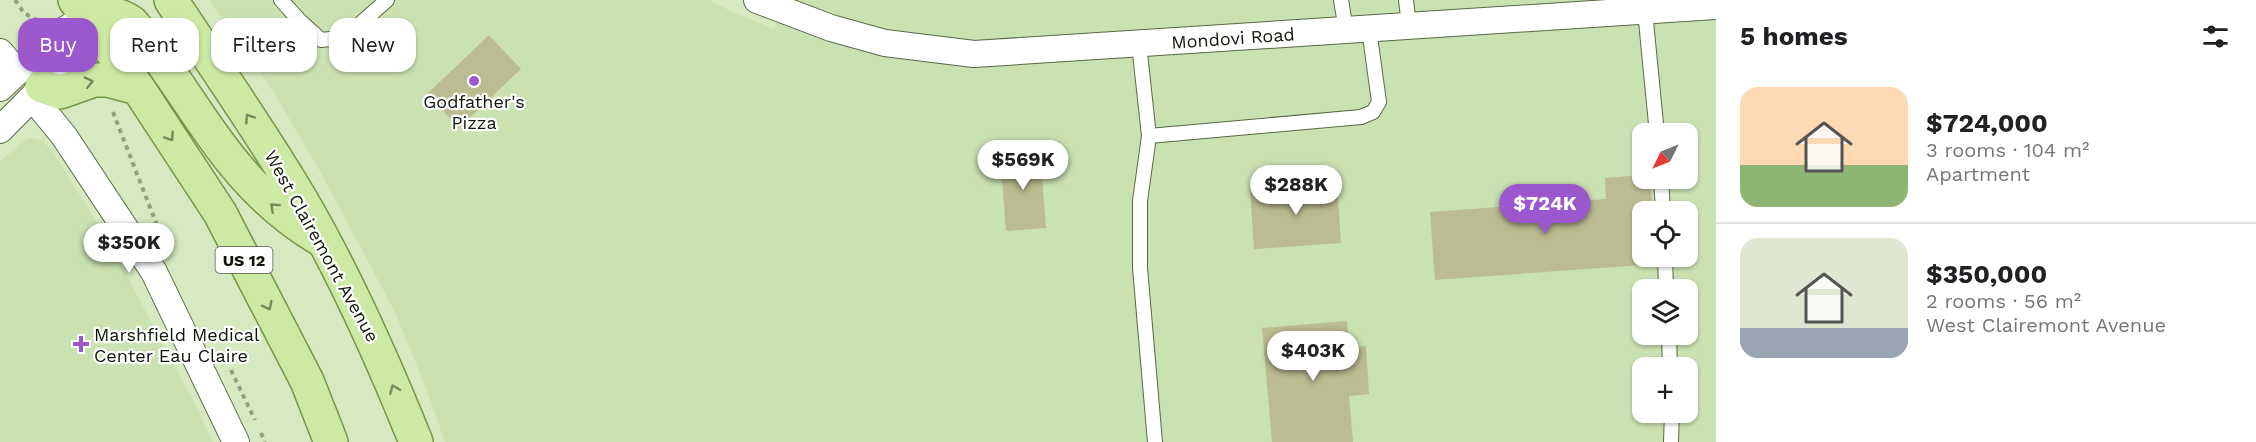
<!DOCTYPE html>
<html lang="en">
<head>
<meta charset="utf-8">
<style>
	body { margin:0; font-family:"Work Sans",sans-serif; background:#f2f2f2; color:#202124; height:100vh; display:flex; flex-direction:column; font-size:22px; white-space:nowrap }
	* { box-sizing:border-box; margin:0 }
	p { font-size:20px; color:#757577 }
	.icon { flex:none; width:33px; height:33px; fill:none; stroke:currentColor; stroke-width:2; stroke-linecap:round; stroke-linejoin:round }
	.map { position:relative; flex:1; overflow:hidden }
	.panel { display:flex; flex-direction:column; background:#fff; width:540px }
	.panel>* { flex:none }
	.guide { position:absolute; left:18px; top:18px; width:570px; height:54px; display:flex; gap:12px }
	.needle { width:39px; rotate:227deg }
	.buttons { position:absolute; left:1632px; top:123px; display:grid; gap:12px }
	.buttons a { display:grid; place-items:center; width:66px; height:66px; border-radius:12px; background:#fff; box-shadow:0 2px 4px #0004; font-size:30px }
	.price { position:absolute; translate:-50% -51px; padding:0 14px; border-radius:21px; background:#fff; color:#222; font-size:20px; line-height:39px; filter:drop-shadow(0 2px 3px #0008) }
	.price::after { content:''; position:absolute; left:50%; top:36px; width:18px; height:14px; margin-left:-9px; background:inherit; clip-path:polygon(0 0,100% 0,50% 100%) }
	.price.current { background:#9b57cc; color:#fff }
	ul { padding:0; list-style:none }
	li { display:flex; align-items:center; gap:18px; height:150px; padding:0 24px }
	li+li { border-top:2px solid #e0e0e0 }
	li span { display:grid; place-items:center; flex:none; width:168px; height:120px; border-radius:18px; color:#555 }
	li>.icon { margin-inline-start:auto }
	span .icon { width:72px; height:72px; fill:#fffc; stroke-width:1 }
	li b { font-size:26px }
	h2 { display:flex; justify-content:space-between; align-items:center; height:72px; padding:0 24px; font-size:26px }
	.chip { padding:0 21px; border-radius:18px; background:#fff; box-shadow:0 2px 4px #0004; font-size:21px; line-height:54px }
	.chip.current { background:#9b57cc; color:#fff }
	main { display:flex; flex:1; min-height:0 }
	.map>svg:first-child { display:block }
	.built { fill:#cae1b2; fill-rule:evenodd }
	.building { fill:#bcbc92 }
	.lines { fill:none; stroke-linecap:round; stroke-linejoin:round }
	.lane-casing { stroke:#596946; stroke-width:16 }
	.street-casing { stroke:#596946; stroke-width:28 }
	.primary-casing { stroke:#749646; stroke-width:36 }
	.path { stroke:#91a081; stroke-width:4; stroke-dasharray:4.5 4.5; stroke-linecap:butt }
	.lane { stroke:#fff; stroke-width:14 }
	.street { stroke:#fff; stroke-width:26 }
	.primary { stroke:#cceaa4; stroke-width:33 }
	.oneway { stroke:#778a5d }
	.poi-dot { fill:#9b57cc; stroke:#fff; stroke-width:2 }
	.labels { text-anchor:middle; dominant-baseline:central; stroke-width:4.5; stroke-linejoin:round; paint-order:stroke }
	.shield { fill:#fff; stroke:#575b51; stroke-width:1.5 }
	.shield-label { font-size:16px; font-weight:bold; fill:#0f1507 }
	.street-label { font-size:18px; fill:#0f1507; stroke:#fff }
	.poi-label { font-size:18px; fill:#0f1507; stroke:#fff }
</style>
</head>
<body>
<main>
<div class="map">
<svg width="1716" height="442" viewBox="0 0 1716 442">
	<rect width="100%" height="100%" fill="#d6e9c1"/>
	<path class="built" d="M209,0H710L728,10L774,29L786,0H1716V442H445L426,388L395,312L320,171L273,91ZM1642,134H1688V178H1642ZM1642,212H1688V256H1642ZM1642,290H1688V334H1642ZM1642,368H1688V412H1642Z
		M31,138L43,141L52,151L105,235L195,404L213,442H0V162L23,141Z"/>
	<path class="building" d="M489,35L521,69L459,128L427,94Z
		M1040,151L1046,228L1006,231L1000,154Z
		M1642,175V178H1650L1653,212H1642V256H1656L1657,264L1435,280L1430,212L1606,199L1605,178Z
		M1337,182L1341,243L1254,249L1250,188Z
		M1347,321L1349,348L1366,346L1369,394L1349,396L1353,442H1272L1262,328Z"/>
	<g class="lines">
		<g class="lane-casing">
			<path id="lane" d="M281,0L300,21L321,40L340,38L352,31L387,0
				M1341,0L1346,30
				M1406,0L1409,26
				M1645,11L1657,134
				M1139,44L1149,136L1361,117L1373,112L1379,102L1369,29
				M1149,136L1140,201V268L1155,442
				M1661,178L1663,212
				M1665,256L1666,290
				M1669,334L1670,368
				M1671,442L1672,412"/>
		</g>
		<g class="street-casing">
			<path id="street" d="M757,0L831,28L885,43L974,54L1716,6
				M0,52L17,72
				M0,88L56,35L88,16
				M33,98L64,136L154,272L236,442
				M0,130L64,65L88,16"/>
		</g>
		<g class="primary-casing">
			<path id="primary" d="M75,0L138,88L220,213L307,381L331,442
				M171,0C215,67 262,133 303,203C347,279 383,360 416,442
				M88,16C105,14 118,12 132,23C149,41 162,62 176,82C220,147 251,197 320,239
				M42,86L60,92L94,80H108L138,88"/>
		</g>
		<path class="path" d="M15,0L24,13L38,21
			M113,112L160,233
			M231,370L255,420
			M261,433L265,442"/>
		<use href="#lane" class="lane"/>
		<use href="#street" class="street"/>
		<use href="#primary" class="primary"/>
	</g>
	<defs><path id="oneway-chevron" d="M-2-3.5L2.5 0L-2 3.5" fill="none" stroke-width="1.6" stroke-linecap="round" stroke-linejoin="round" transform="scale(1.5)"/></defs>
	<g class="oneway">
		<use href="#oneway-chevron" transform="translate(89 82) rotate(-13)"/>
		<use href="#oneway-chevron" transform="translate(249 118) rotate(-124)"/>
		<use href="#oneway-chevron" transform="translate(170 137) rotate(57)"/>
		<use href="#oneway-chevron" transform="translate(274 207) rotate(-138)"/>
		<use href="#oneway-chevron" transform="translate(268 306) rotate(63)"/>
		<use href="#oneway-chevron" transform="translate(394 389) rotate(-112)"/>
	</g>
	<g class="poi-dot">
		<circle cx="474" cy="81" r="6"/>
		<path d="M78 335h6v6h6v6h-6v6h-6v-6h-6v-6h6z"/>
	</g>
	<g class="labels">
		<rect class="shield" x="215.5" y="247" width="57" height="26" rx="4.5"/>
		<g class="shield-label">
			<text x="244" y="260">US 12</text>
		</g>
		<g class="street-label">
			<text transform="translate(1233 38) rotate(-4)">Mondovi Road</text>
			<text transform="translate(322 246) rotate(61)">West Clairemont Avenue</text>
		</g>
		<g class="poi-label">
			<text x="474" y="101">Godfather's<tspan x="474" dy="21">Pizza</tspan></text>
			<text x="94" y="334" text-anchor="start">Marshfield Medical<tspan x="94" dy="21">Center Eau Claire</tspan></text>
		</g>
	</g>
</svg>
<div class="buttons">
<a><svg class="needle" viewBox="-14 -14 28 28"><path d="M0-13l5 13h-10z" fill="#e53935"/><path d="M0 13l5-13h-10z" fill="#757577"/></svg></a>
<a><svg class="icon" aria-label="locate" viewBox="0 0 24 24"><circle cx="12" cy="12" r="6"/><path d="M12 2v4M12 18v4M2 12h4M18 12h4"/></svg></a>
<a><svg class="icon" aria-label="layers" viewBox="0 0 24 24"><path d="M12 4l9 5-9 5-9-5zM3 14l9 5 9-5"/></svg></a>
<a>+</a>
</div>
<b class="price" style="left:1023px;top:191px">$569K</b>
<b class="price" style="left:1296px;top:216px">$288K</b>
<b class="price current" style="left:1545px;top:235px">$724K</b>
<b class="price" style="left:129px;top:274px">$350K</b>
<b class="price" style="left:1313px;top:382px">$403K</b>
<div class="guide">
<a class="chip current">Buy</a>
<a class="chip">Rent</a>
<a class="chip">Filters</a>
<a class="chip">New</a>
</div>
</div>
<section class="panel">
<h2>5 homes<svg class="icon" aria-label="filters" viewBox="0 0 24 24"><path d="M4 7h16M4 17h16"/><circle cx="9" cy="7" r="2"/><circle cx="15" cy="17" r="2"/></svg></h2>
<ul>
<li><span style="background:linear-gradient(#ffd9b3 65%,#8fb573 0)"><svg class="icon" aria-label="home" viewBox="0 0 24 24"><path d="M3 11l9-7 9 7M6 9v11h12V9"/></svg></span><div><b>$724,000</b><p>3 rooms · 104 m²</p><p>Apartment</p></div></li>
<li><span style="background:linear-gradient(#dfe7d0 75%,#9aa5b1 0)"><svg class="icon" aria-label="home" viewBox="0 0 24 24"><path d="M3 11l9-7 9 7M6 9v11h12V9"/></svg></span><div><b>$350,000</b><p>2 rooms · 56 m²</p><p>West Clairemont Avenue</p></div></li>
</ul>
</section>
</main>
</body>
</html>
